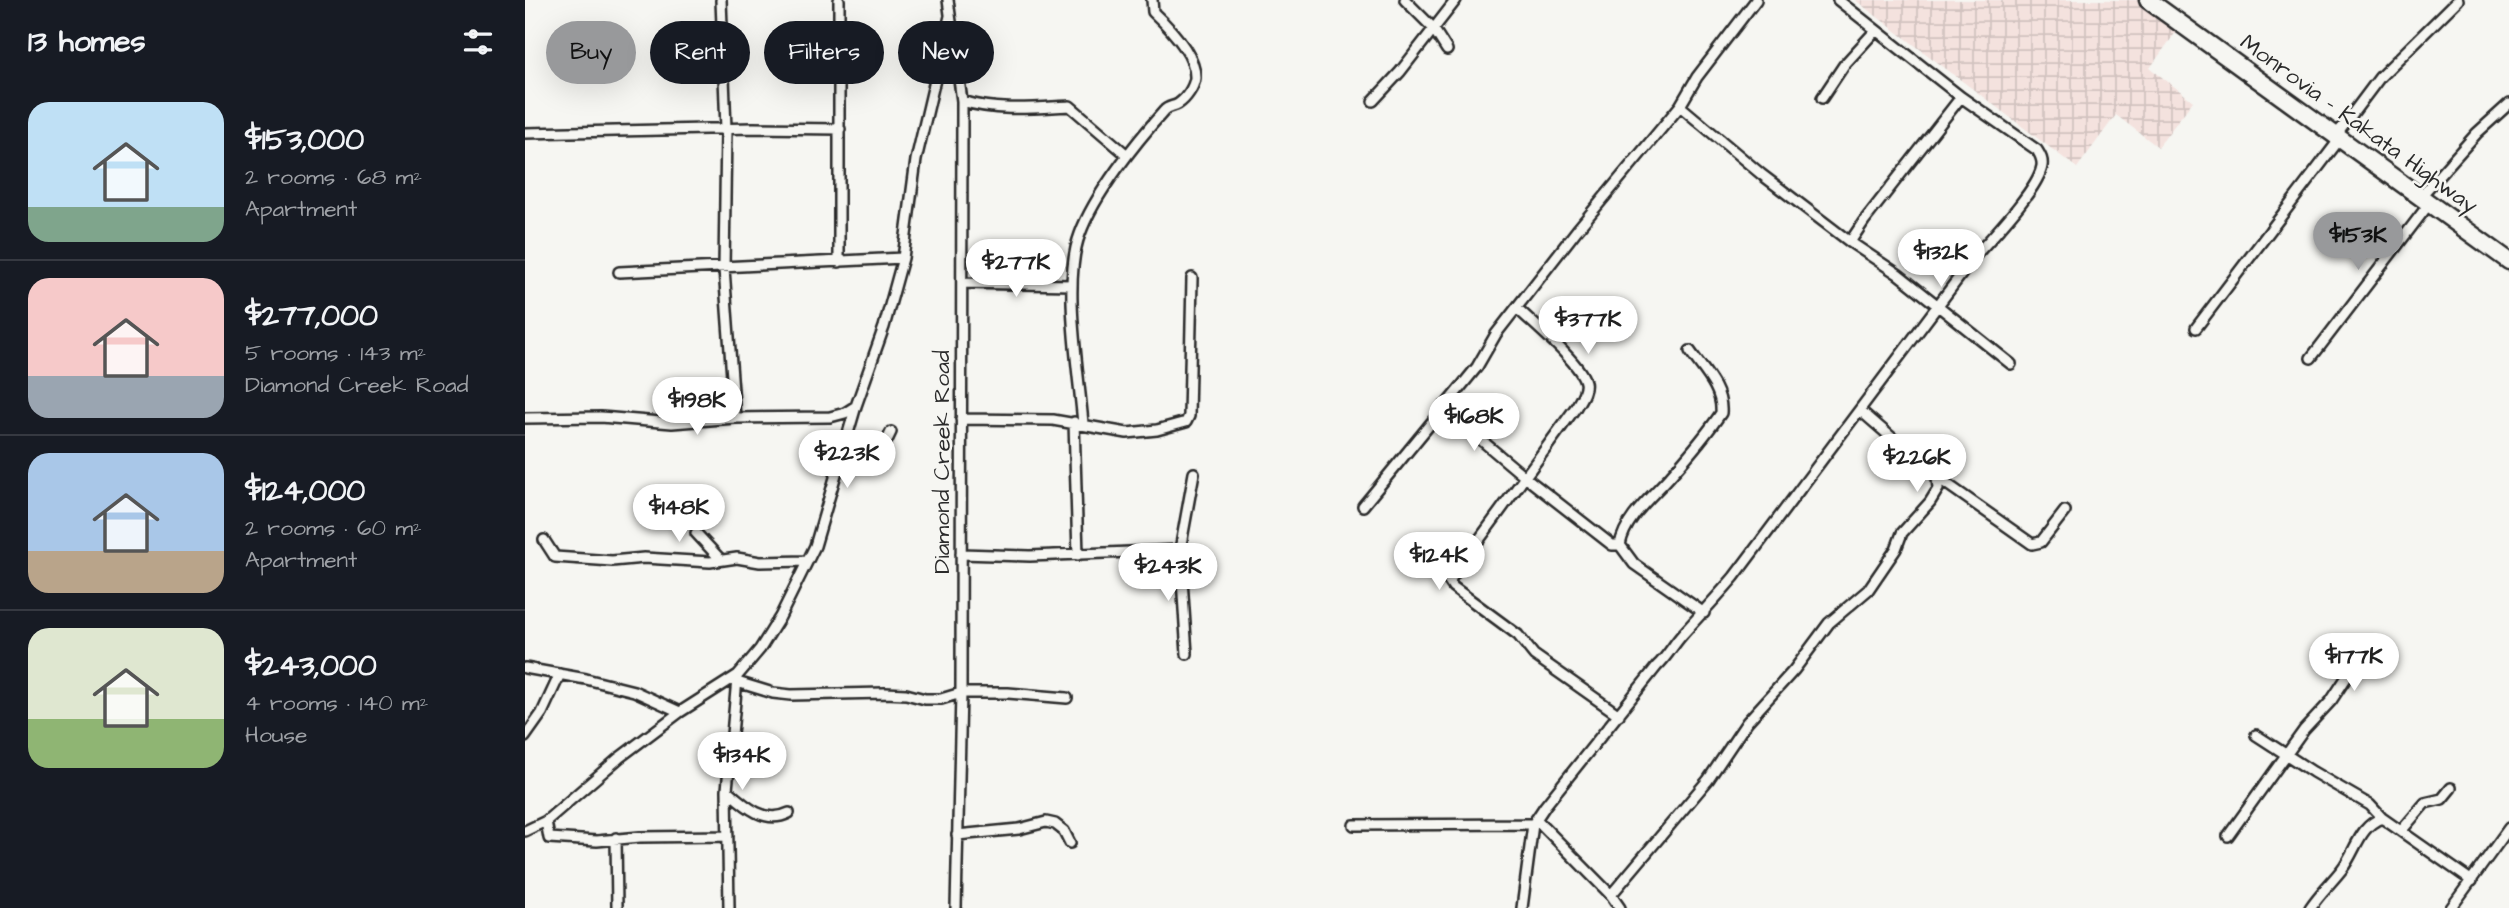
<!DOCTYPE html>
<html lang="en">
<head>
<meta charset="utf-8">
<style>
	body { margin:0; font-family:"Architects Daughter",sans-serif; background:#20242c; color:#f1f3f6; height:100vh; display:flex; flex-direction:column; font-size:26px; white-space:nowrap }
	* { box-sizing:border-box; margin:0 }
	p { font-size:23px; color:#9ea1a6 }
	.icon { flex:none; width:38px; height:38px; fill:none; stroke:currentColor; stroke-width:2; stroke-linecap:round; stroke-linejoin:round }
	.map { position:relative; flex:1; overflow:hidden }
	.drawer { display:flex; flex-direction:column; background:#171b24; width:525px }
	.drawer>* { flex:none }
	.hud { position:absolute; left:21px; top:21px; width:665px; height:63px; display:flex; gap:14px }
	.price { position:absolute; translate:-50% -60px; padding:0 16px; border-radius:24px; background:#fff; color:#222; font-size:23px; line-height:46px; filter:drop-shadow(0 2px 4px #0008) }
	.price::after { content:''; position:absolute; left:50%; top:42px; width:21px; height:16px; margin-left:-10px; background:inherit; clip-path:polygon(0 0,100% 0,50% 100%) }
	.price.active { background:#98999b; color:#111 }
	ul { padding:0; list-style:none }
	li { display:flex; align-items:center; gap:21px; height:175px; padding:0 28px }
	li+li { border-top:2px solid #363941 }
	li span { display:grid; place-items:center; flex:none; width:196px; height:140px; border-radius:21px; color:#555 }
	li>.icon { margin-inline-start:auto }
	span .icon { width:84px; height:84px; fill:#fffc; stroke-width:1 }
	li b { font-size:30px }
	h2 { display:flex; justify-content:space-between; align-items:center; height:84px; padding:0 28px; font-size:30px }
	.pill { padding:0 24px; border-radius:32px; background:#171b24; box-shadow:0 7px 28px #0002; font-size:24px; line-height:63px }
	.pill.active { background:#98999b; color:#111 }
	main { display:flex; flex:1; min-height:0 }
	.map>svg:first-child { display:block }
	.industrial { fill:url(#industrial-grid) }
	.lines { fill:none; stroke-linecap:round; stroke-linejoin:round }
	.street-casing { stroke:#2b2b2b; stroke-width:14 }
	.highway-casing { stroke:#2b2b2b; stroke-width:21 }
	.street { stroke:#f6f6f2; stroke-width:9 }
	.highway { stroke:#f6f6f2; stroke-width:16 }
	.labels { text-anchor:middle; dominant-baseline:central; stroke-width:5; stroke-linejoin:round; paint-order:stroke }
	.street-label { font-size:23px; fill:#2b2b2b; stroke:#f6f6f2 }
</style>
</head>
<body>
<main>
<section class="drawer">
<h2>13 homes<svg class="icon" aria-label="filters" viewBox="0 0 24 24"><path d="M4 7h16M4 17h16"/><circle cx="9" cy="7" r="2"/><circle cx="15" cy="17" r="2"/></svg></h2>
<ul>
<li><span style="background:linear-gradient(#bfe0f5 75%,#7fa58c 0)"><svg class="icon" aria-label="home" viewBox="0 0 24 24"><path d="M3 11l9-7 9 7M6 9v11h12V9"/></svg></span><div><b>$153,000</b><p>2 rooms · 68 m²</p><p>Apartment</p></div></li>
<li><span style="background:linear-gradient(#f6c9c9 70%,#9aa5b1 0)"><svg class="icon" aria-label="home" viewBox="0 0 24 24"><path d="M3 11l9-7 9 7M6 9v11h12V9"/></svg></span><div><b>$277,000</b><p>5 rooms · 143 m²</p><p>Diamond Creek Road</p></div></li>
<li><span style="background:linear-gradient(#a9c7e8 70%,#b9a48a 0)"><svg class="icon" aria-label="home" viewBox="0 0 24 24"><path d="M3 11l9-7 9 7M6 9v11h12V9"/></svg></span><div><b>$124,000</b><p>2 rooms · 60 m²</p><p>Apartment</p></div></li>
<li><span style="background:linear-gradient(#dfe7d0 65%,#8fb573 0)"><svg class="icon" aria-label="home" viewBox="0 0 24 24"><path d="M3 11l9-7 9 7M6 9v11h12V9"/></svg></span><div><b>$243,000</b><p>4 rooms · 140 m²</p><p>House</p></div></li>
</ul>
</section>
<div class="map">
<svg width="1984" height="908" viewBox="0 0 1984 908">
	<defs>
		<pattern id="industrial-grid" width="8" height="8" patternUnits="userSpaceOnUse" patternTransform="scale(1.75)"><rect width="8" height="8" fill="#f4e2de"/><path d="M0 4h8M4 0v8" fill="none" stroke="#d1c2bf"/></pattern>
	</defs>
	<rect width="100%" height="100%" fill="#f6f6f2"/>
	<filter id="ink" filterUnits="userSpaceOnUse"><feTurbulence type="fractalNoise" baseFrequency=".0143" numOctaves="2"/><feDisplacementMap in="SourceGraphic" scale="14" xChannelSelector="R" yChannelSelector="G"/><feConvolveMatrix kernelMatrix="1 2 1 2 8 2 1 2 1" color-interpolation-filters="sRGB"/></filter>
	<g filter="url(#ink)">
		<path class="industrial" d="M1330,0H1631L1659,21L1625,68L1668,101L1633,147L1591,115L1552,168Z"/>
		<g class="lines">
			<g class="street-casing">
				<path id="street" d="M196,0L201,129L199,269L210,418
					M314,0V262
					M423,0L437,101L436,693L431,908
					M880,0L908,28L922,50
					M1297,98L1319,65L1351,30
					M437,101C473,112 508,108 545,106L602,155
					M848,101L875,72L931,0
					M1155,106L1236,174L1325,242L1373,274L1486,364
					M0,133L228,128L315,129
					M1895,197L1952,133L1984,104
					M1325,242L1339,221L1436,97
					M94,272L378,258
					M437,283L547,285
					M992,308C1007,323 1056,363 1060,382C1062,391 1055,400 1051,407L924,581L928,587L993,635L1009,655L1094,715
					M1671,328L1811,144L1810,137L1855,77L1933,0
					M1165,351C1178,370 1198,389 1196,413C1181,435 1164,455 1147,474C1129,495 1100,517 1095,545L1109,564L1179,613
					M1786,358L1904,204
					M917,407L1000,477L1087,545H1095
					M0,418L76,417L147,423L210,418L305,417L320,413L331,406
					M436,419L528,420L602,433L632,430L661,422L664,416L667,278
					M549,422L553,555
					M558,424C554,372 537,281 555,234C569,195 611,142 639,111C643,106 648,107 653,104C661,99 669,87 670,78C671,54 643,26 628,12L627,0
					M318,451L345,459L355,455L366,432
					M1412,477L1507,544L1516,542L1540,511
					M838,506L952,367L971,334L1052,230L1155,106L1172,77L1231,0
					M171,533L196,560
					M19,540L30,557L87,561L119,558L185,562L212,558L235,562L282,561
					M655,550L662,654
					M436,554L505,556L655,550L669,473
					M0,668L61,679L109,691L155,712
					M212,682L248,693L266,695L360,693L381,694L400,699H416L436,693H483L542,698
					M1731,735L1788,772L1845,805L1857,818L1947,881
					M0,737L17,713L35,674
					M202,790C220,806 240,825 264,813
					M1011,819L1086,895L1095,908
					M21,821L24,838L72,841L115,837L203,836
					M829,825L1008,824
					M1877,830L1900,803L1917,799L1926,788
					M0,831L21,821L94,758L155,712L213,675L235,649L255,617L290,546L331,406L359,327L378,258L391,160L425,16
					M432,835L494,829L521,822L530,824L539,831L545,843
					M1703,836L1779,730L1806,701L1827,669
					M91,838L92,908
					M1086,895L1183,780L1222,722L1269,670L1304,623L1343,590L1371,549L1377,533L1405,502L1413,489L1412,477L1336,411
					M204,908L202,790L212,679
					M997,908L1008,824L1020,806L1132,666C1142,657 1148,645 1157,635C1174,616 1192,597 1209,577L1450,256C1466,238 1514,188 1517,166C1518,159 1515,155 1512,150L1436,97L1313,0
					M1785,908C1794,894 1807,882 1817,869C1831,851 1834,826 1857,818
					M1926,908L1984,828"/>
			</g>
			<g class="highway-casing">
				<path id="highway" d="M1623,0L1984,261"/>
			</g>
			<use href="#street" class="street"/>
			<use href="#highway" class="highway"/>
		</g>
	</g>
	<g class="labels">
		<g class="street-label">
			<text transform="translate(1834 124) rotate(36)">Monrovia - Kakata Highway</text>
			<text transform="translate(417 462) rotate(-90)">Diamond Creek Road</text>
		</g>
	</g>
</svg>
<b class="price active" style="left:1833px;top:272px">$153K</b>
<b class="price" style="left:1416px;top:289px">$132K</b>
<b class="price" style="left:491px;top:299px">$277K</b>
<b class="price" style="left:1063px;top:356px">$377K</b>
<b class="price" style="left:172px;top:437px">$198K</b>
<b class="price" style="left:949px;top:453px">$168K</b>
<b class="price" style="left:322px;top:490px">$223K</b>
<b class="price" style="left:1392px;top:494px">$226K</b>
<b class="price" style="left:154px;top:544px">$148K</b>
<b class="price" style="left:914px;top:592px">$124K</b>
<b class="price" style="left:643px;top:603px">$243K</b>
<b class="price" style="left:1829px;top:693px">$177K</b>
<b class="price" style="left:217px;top:792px">$134K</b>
<div class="hud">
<a class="pill active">Buy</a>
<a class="pill">Rent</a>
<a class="pill">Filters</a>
<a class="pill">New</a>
</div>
</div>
</main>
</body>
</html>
